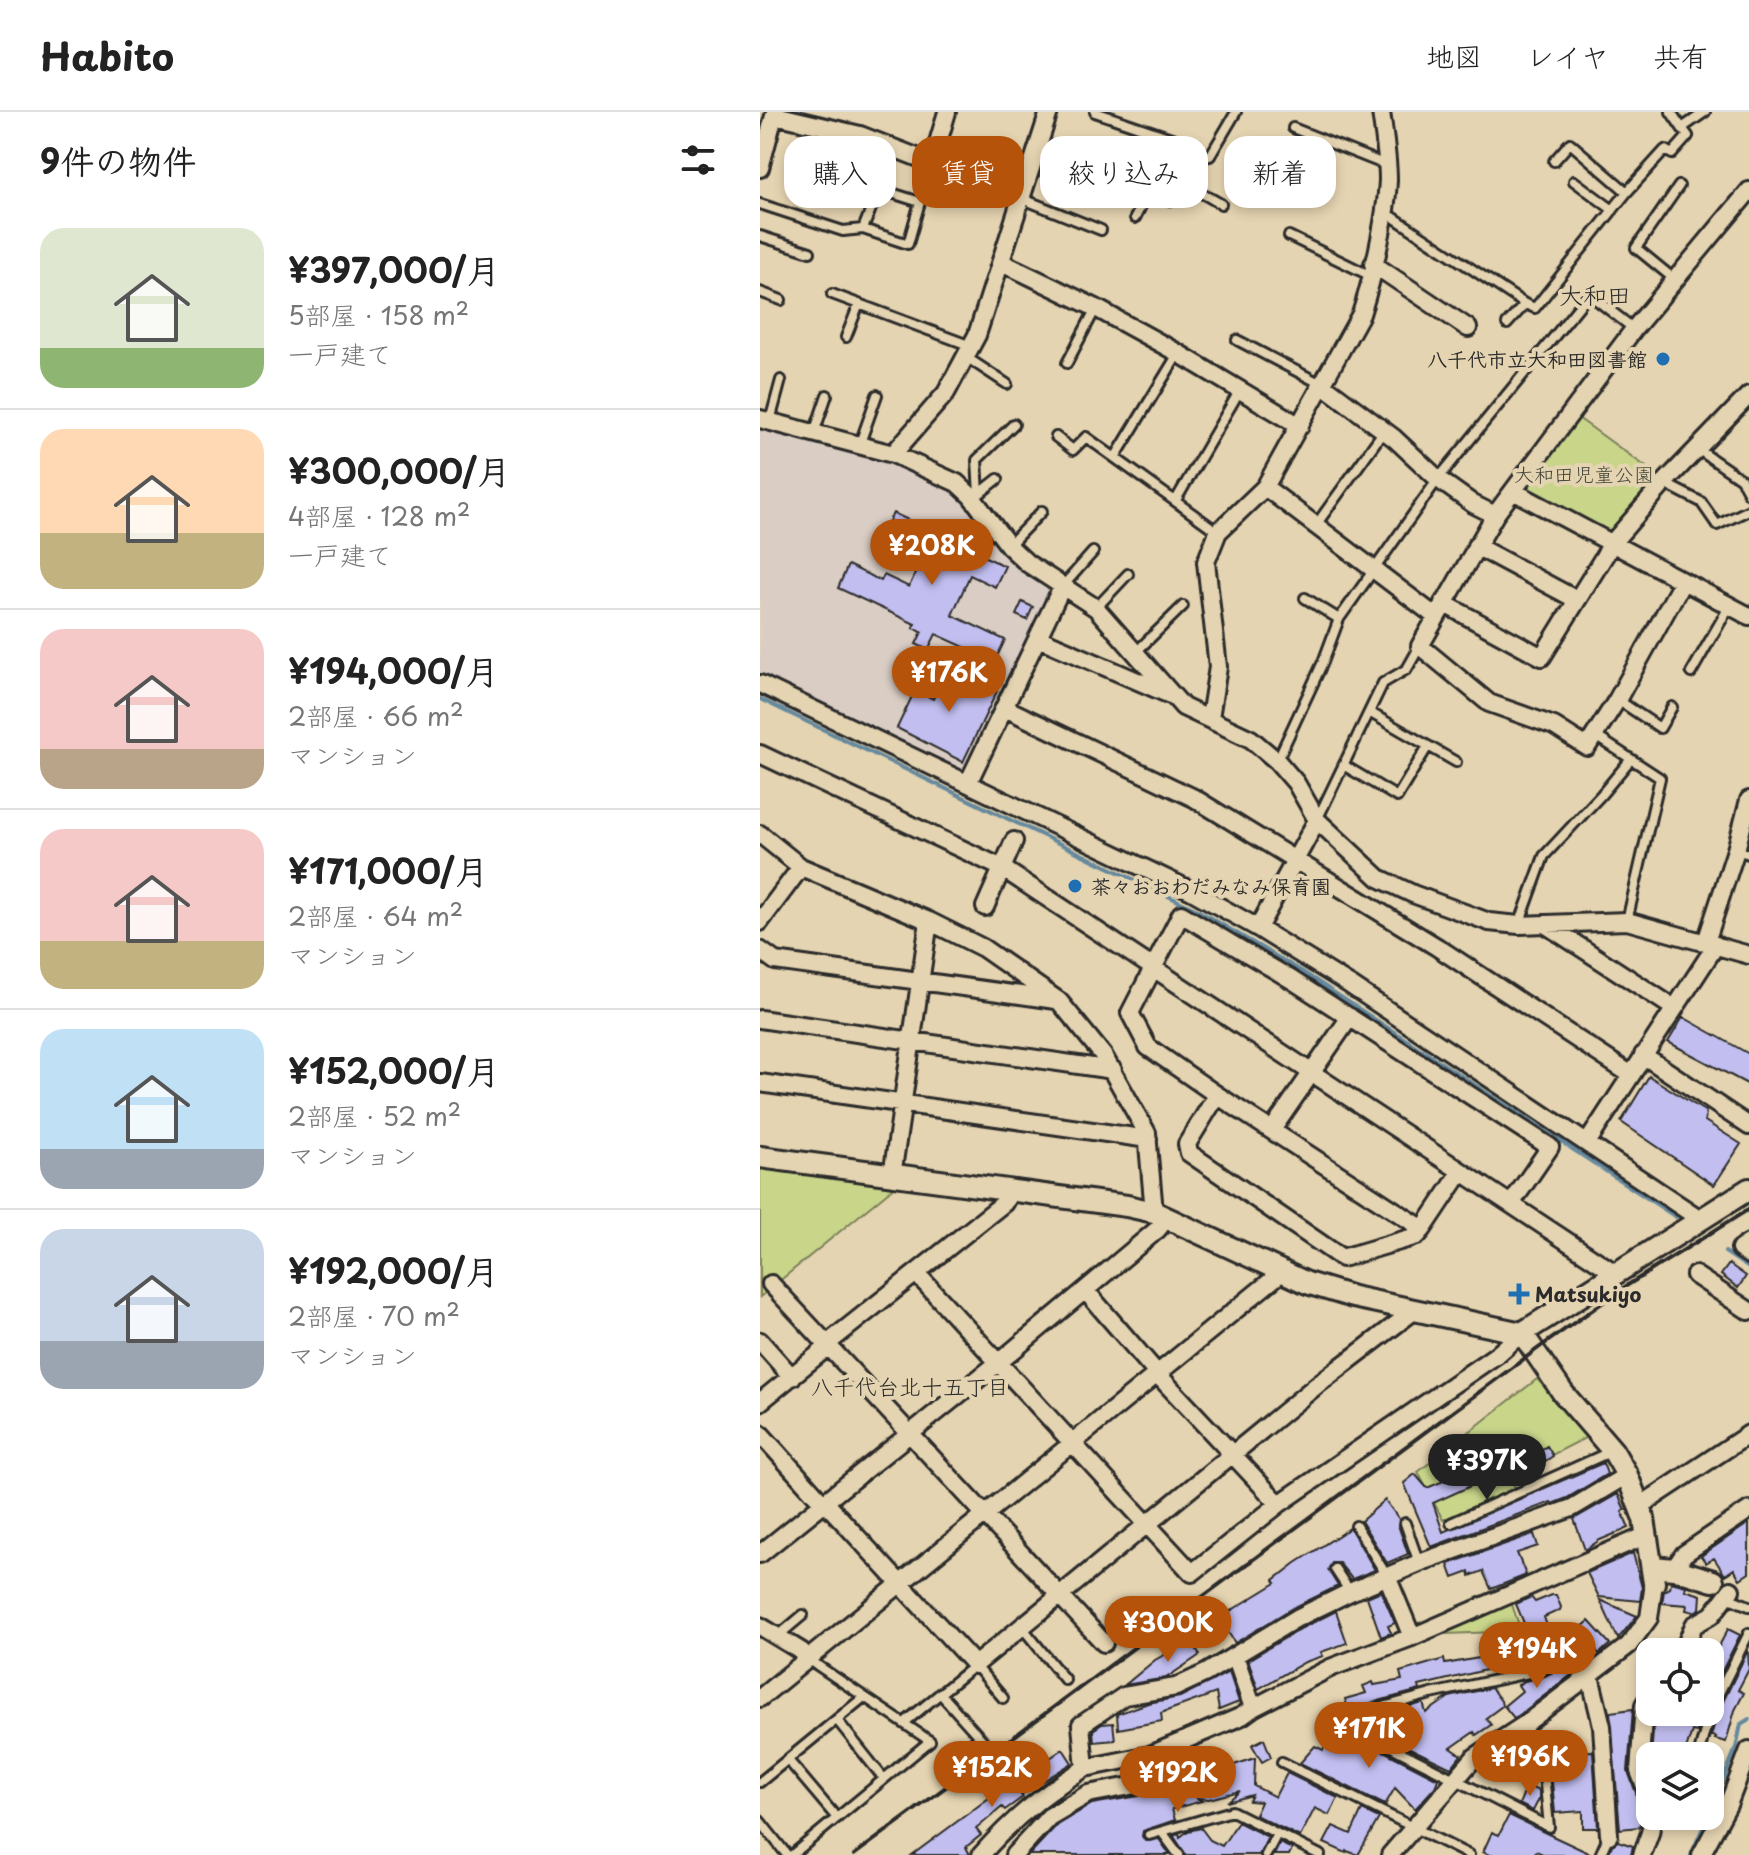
<!DOCTYPE html>
<html lang="ja">
<head>
<meta charset="utf-8">
<style>
	body { margin:0; font-family:"Playpen Sans","Klee One",sans-serif; background:#f6f6f6; color:#222; height:100vh; display:flex; flex-direction:column; font-size:30px; white-space:nowrap }
	* { box-sizing:border-box; margin:0 }
	p { font-size:26px; color:#767676 }
	.icon { flex:none; width:44px; height:44px; fill:none; stroke:currentColor; stroke-width:2; stroke-linecap:round; stroke-linejoin:round }
	.map { position:relative; flex:1; overflow:hidden }
	.sheet { display:flex; flex-direction:column; background:#fff; width:760px }
	.sheet>* { flex:none }
	.banner { position:absolute; left:24px; top:24px; width:760px; height:72px; display:flex; gap:16px }
	.tools { position:absolute; left:876px; top:1526px; display:grid; gap:16px }
	.tools a { display:grid; place-items:center; width:88px; height:88px; border-radius:16px; background:#fff; box-shadow:0 4px 12px #0003; font-size:40px }
	.price { position:absolute; translate:-50% -68px; padding:0 18px; border-radius:28px; background:#b45309; color:#fff; font-size:26px; line-height:52px; filter:drop-shadow(0 2px 4px #0008) }
	.price::after { content:''; position:absolute; left:50%; top:48px; width:24px; height:18px; margin-left:-12px; background:inherit; clip-path:polygon(0 0,100% 0,50% 100%) }
	.price.on { background:#222; color:#fff }
	ul { padding:0; list-style:none }
	li { display:flex; align-items:center; gap:24px; height:200px; padding:0 40px }
	li+li { border-top:2px solid #e0e0e0 }
	li span { display:grid; place-items:center; flex:none; width:224px; height:160px; border-radius:24px; color:#555 }
	li>.icon { margin-inline-start:auto }
	span .icon { width:96px; height:96px; fill:#fffc; stroke-width:1 }
	li b { font-size:34px }
	h2 { display:flex; justify-content:space-between; align-items:center; height:96px; padding:0 40px; font-size:34px }
	.chip { padding:0 28px; border-radius:24px; background:#fff; box-shadow:0 4px 12px #0003; font-size:28px; line-height:72px }
	.chip.on { background:#b45309; color:#fff }
	header { display:flex; align-items:center; gap:48px; box-sizing:border-box; height:112px; padding:0 40px; background:#fff; border-bottom:2px solid #e0e0e0 }
	header strong { font-size:38px }
	nav { display:flex; gap:44px; margin-inline-start:auto; font-size:28px }
	main { display:flex; flex:1; min-height:0 }
	.map>svg:first-child { display:block }
	.built { fill:#dacdc4 }
	.green { fill:#c9d68a; stroke:#7a805a; stroke-width:2 }
	.lines { fill:none; stroke-linecap:round; stroke-linejoin:round }
	.stream { stroke:#65899e; stroke-width:4 }
	.building { fill:#c2bef0; stroke:#2b2b2b; stroke-width:2 }
	.service-casing { stroke:#2b2b2b; stroke-width:14 }
	.minor-casing { stroke:#2b2b2b; stroke-width:22 }
	.tertiary-casing { stroke:#2b2b2b; stroke-width:26 }
	.service { stroke:#e5d4b1; stroke-width:8 }
	.minor { stroke:#e5d4b1; stroke-width:16 }
	.tertiary { stroke:#e5d4b1; stroke-width:20 }
	.rail { stroke:#2b2b2b; stroke-width:4 }
	.poi-dot { fill:#1f6fb2; stroke:#e5d4b1; stroke-width:3 }
	.labels { text-anchor:middle; dominant-baseline:central; stroke-width:8; stroke-linejoin:round; paint-order:stroke }
	.poi-label { font-size:20px; font-weight:bold; fill:#2b2b2b; stroke:#e5d4b1; text-anchor:start }
	.park-label { font-size:20px; fill:#434539; stroke:#e5d4b1 }
	.neighbourhood-label { font-size:22px; fill:#2b2b2b; stroke:#e5d4b1 }
	.quarter-label { font-size:24px; fill:#2b2b2b; stroke:#e5d4b1 }
</style>
</head>
<body>
<header>
<strong>Habito</strong>
<nav><a>地図</a><a>レイヤ</a><a>共有</a></nav>
</header>
<main>
<section class="sheet">
<h2>9件の物件<svg class="icon" aria-label="filters" viewBox="0 0 24 24"><path d="M4 7h16M4 17h16"/><circle cx="9" cy="7" r="2"/><circle cx="15" cy="17" r="2"/></svg></h2>
<ul>
<li><span style="background:linear-gradient(#dfe7d0 75%,#8fb573 0)"><svg class="icon" aria-label="home" viewBox="0 0 24 24"><path d="M3 11l9-7 9 7M6 9v11h12V9"/></svg></span><div><b>¥397,000/月</b><p>5部屋 · 158 m²</p><p>一戸建て</p></div></li>
<li><span style="background:linear-gradient(#ffd9b3 65%,#c2b280 0)"><svg class="icon" aria-label="home" viewBox="0 0 24 24"><path d="M3 11l9-7 9 7M6 9v11h12V9"/></svg></span><div><b>¥300,000/月</b><p>4部屋 · 128 m²</p><p>一戸建て</p></div></li>
<li><span style="background:linear-gradient(#f6c9c9 75%,#b9a48a 0)"><svg class="icon" aria-label="home" viewBox="0 0 24 24"><path d="M3 11l9-7 9 7M6 9v11h12V9"/></svg></span><div><b>¥194,000/月</b><p>2部屋 · 66 m²</p><p>マンション</p></div></li>
<li><span style="background:linear-gradient(#f6c9c9 70%,#c2b280 0)"><svg class="icon" aria-label="home" viewBox="0 0 24 24"><path d="M3 11l9-7 9 7M6 9v11h12V9"/></svg></span><div><b>¥171,000/月</b><p>2部屋 · 64 m²</p><p>マンション</p></div></li>
<li><span style="background:linear-gradient(#bfe0f5 75%,#9aa5b1 0)"><svg class="icon" aria-label="home" viewBox="0 0 24 24"><path d="M3 11l9-7 9 7M6 9v11h12V9"/></svg></span><div><b>¥152,000/月</b><p>2部屋 · 52 m²</p><p>マンション</p></div></li>
<li><span style="background:linear-gradient(#c9d6e8 70%,#9aa5b1 0)"><svg class="icon" aria-label="home" viewBox="0 0 24 24"><path d="M3 11l9-7 9 7M6 9v11h12V9"/></svg></span><div><b>¥192,000/月</b><p>2部屋 · 70 m²</p><p>マンション</p></div></li>
</ul>
</section>
<div class="map">
<svg width="989" height="1743" viewBox="0 0 989 1743">
	<rect width="100%" height="100%" fill="#e5d4b1"/>
	<filter id="ink" filterUnits="userSpaceOnUse"><feTurbulence type="fractalNoise" baseFrequency=".0125" numOctaves="2"/><feDisplacementMap in="SourceGraphic" scale="16" xChannelSelector="R" yChannelSelector="G"/><feConvolveMatrix kernelMatrix="1 2 1 2 8 2 1 2 1" color-interpolation-filters="sRGB"/></filter>
	<g filter="url(#ink)">
		<path class="built" d="M0,311L136,350L195,378L293,474L294,479L210,657H201L0,561Z"/>
		<path class="green" d="M814,303L900,365L848,422L763,374Z
			M0,1055L134,1075L0,1185Z
			M777,1267L829,1324L749,1365L756,1377L683,1408L658,1360Z
			M751,1490L761,1519L686,1522L685,1519Z"/>
		<g class="lines">
			<path class="stream" d="M0,587L437,798L541,859L916,1105
				M965,1140L989,1156
				M950,1700L976,1636L981,1612L989,1607
				M931,1743L948,1704"/>
		</g>
		<path class="building" d="M133,401L185,425L190,414L202,419L208,437L245,454L235,475L210,463L192,503L245,528L235,549L176,522L168,538L156,532L162,520L153,516L155,512L78,476L88,453L121,469L124,463L149,475L164,442L122,423Z
			M262,490L273,495L267,508L256,503Z
			M188,555L237,579L203,650L137,616L155,578L173,587Z
			M923,905L989,942V973L908,930Z
			M889,964L946,1000L945,1009L981,1032L954,1073L861,1010Z
			M969,1152L986,1164L978,1176L961,1163Z
			M787,1334L793,1344L765,1362L759,1352Z
			M843,1351L847,1362L807,1386L792,1392L791,1390L671,1435L644,1371L655,1362L667,1376L707,1359L713,1373L673,1391L683,1420Z
			M858,1382L865,1398L862,1399L869,1416L840,1428L825,1438L814,1407Z
			M625,1388L639,1407L638,1413L648,1442L627,1451L601,1409Z
			M989,1411V1461L980,1467L974,1457L965,1463L954,1446L946,1451L941,1444Z
			M590,1416L615,1458L592,1467L579,1451H572L568,1458L578,1474L531,1497L475,1531L459,1506L516,1471L514,1468L536,1451Z
			M774,1422L778,1434L757,1441L766,1463L764,1464L731,1477L723,1459L710,1464L709,1460L693,1466L688,1452Z
			M873,1441L882,1476L880,1489L839,1485L827,1461Z
			M911,1470L926,1474L925,1478L941,1483L940,1497L934,1500L926,1498L927,1493L902,1491L904,1479L910,1476Z
			M621,1479L635,1511L628,1514L631,1521L621,1525L607,1485Z
			M792,1483H796L801,1495L800,1498L784,1505L792,1529L798,1526L800,1530L811,1520L813,1523L829,1509L850,1532L839,1542L835,1537L823,1546L810,1536L784,1549L762,1552L760,1535L773,1533L756,1492L771,1485L775,1490Z
			M840,1488L877,1504L858,1527Z
			M576,1499L587,1531L561,1540L563,1544L545,1550L498,1577L488,1548L542,1516Z
			M968,1517L980,1523L950,1583V1551Z
			M431,1528L440,1543L406,1566L365,1573L395,1548Z
			M988,1538L989,1557L978,1578L984,1581L975,1598L966,1630L955,1627L956,1625L951,1624L958,1600Z
			M736,1543L738,1555L659,1574L660,1578L588,1597L585,1587L606,1581L603,1574L613,1570L614,1573L642,1568L640,1560L684,1547L685,1552Z
			M809,1552L815,1560L758,1604L754,1606L744,1594L762,1579L758,1573L765,1569L785,1564Z
			M469,1560L479,1590L459,1598L456,1581L401,1601L402,1609L358,1617L357,1602L388,1591L420,1585Z
			M731,1576L741,1589L742,1594L726,1606L731,1613L716,1623L714,1620L691,1636L701,1643L691,1656L596,1610L663,1591L666,1601L689,1585Z
			M873,1597L868,1659L876,1681L878,1704H882L879,1715L860,1717L850,1600Z
			M918,1600L942,1603L937,1620L932,1619L924,1644H891L894,1608L915,1613Z
			M353,1611L355,1628L334,1630L333,1618L342,1612Z
			M579,1616L678,1667L675,1675L655,1697L635,1676L625,1693L540,1651L555,1634L563,1638L571,1622L575,1624Z
			M504,1627L511,1645L502,1650L492,1633Z
			M303,1637L312,1651L261,1683L263,1685L245,1698L242,1695L216,1717L221,1723L206,1735L210,1743H152L264,1660L279,1650L280,1653Z
			M808,1637V1640L833,1639L838,1716H823V1699L795,1701L789,1638Z
			M495,1646L494,1674L515,1685L527,1661L578,1686L569,1703L555,1696L540,1725L495,1703L501,1690L489,1689L492,1683L467,1690L480,1679L449,1687L436,1686L442,1689L412,1697L415,1708L383,1719L382,1724L385,1729L399,1727L410,1743H269L297,1713L332,1692L379,1684L391,1677L390,1670L408,1669L409,1679L450,1669L449,1662L475,1658L474,1653Z
			M767,1674L779,1679V1687L773,1699L759,1692Z
			M602,1698L619,1706L598,1743L587,1739L586,1741L564,1731L573,1714L591,1722Z
			M749,1703L786,1721L833,1743H785L776,1739L774,1743H729L723,1740L732,1720L739,1723Z
			M478,1710L508,1725L499,1743H426L413,1723L419,1721L420,1725L428,1719L441,1716L450,1728L462,1734Z
			M858,1729L873,1734L871,1743H848L852,1733Z
			M520,1731L532,1737L529,1743H514Z"/>
		<g class="lines">
			<g class="service-casing">
				<path id="service" d="M335,0L420,29L442,45
					M911,0L922,16
					M533,16L626,53
					M278,38L302,44
					M794,49L810,31L867,80
					M814,69L853,98
					M424,71L461,92
					M263,87L341,118
					M0,92L83,119L103,117L148,132L160,90L119,77L103,117
					M624,99L765,192L775,196L867,80L905,38L912,42L928,24L922,16L945,0
					M375,106L389,78L410,88L442,45L450,44L476,0
					M0,124L50,140
					M529,124L611,164
					M914,167L876,136L919,74
					M0,180L21,188
					M72,182L211,234
					M747,212L765,192
					M86,225L99,192
					M477,228L563,273
					M206,245L247,272
					M307,251L336,196
					M10,309L21,268
					M54,321L67,283
					M296,325L313,338L326,325L458,420
					M99,334L117,283
					M939,338L981,367L989,382
					M356,344L418,242
					M904,371L941,390L957,413L989,398
					M219,382L217,348L254,312
					M219,382L238,367
					M416,388L480,278
					M556,413L623,320
					M249,433L282,399
					M303,474L333,440
					M545,486L579,507
					M336,496L368,462
					M376,540L423,494
					M931,561L969,495
					M858,588L900,616L912,595
					M609,600L696,650
					M517,649L563,550L579,507L678,367L829,182L874,217
					M585,654L637,685L668,634
					M557,708L623,571L647,557L660,534
					M976,738L989,742
					M867,809L900,666L871,647
					M759,813L784,744L841,683L871,647L836,624
					M645,1411L659,1451
					M691,1411L852,1339
					M596,1414L627,1464
					M575,1457L590,1480
					M967,1485L989,1494
					M262,1515L305,1568
					M18,1524L43,1503
					M180,1581L223,1629
					M77,1608L124,1667
					M144,1611L215,1553L243,1586
					M764,1613L782,1640L789,1715L582,1610L590,1604L671,1582L782,1558L810,1543L830,1564
					M938,1644L951,1597L989,1521
					M28,1648L77,1706
					M522,1650L709,1743
					M0,1670L104,1585
					M0,1709L27,1743
					M402,1720L419,1743
					M389,1723L472,1699L560,1743
					M32,1743L170,1629L48,1547
					M506,1743L517,1722
					M840,1743L849,1723"/>
			</g>
			<g class="minor-casing">
				<path id="minor" d="M15,3L100,23L172,51L187,0
					M0,56L15,0
					M243,151L336,196L418,241L540,314
					M613,152L708,216
					M563,273L634,326L678,367L713,392L735,403
					M0,307L133,342L197,371L211,384L249,434L267,451L336,496L423,595L491,627L517,649L536,671L557,708L619,766L653,782L729,810L759,813L867,809L989,843
					M133,342L186,281L217,223L289,0
					M505,375L675,504
					M753,379L989,504
					M716,434L817,488
					M923,469L857,588L827,635L794,614L729,591L660,534L735,403L874,217L989,79
					M683,491L782,545L853,430L904,371L989,283
					M278,526L410,583
					M0,572L430,778L498,816L590,873L940,1107
					M245,596L434,686L677,835L870,962
					M450,606L458,555L446,450L458,420L505,375L601,202C613,166 626,106 628,68C628,45 624,23 621,0
					M0,642L242,756L855,1161
					M208,671L302,475
					M0,722L41,755L169,809L223,836L299,889L343,943L387,1021L394,1100
					M225,795L254,729
					M0,810L41,755
					M785,812L914,896
					M498,816L557,708
					M946,830L976,738L989,688
					M0,838L15,849L296,888
					M0,907L353,958
					M883,943L989,1014
					M0,971L388,1027
					M457,983L427,1032L429,1041L582,1146L657,1124L663,1117
					M512,1018L590,905
					M827,1031L956,833
					M701,1060L663,1117L457,983L388,935L370,901L421,802L532,868L790,1035L751,1092
					M132,1064L169,809
					M989,1131L980,1137L989,1143
					M156,1161L432,1461L519,1392L739,1241L762,1221
					M935,1163L989,1199
					M11,1172L344,1531
					M325,1178L401,1266L519,1392
					M0,1229L32,1265
					M68,1231L244,1091L250,1080
					M0,1290L70,1233
					M0,1321L63,1391
					M65,1390L215,1553L557,1273L655,1198
					M880,1394L989,1322
					M0,1442L238,1251L398,1117L407,1106
					M914,1457L924,1442L989,1398
					M627,1464L652,1525
					M0,1514L41,1539L48,1546
					M923,1540L934,1513L952,1503L971,1478
					M475,1544L493,1596L570,1556L652,1525L887,1423
					M830,1564L842,1614L849,1723
					M890,1583L884,1593L879,1659L887,1679L890,1680
					M0,1586L522,1160
					M325,1656L390,1643L482,1604L493,1596
					M221,1743C251,1708 286,1680 325,1656L321,1613L364,1584L416,1575L446,1561L537,1506L590,1480L659,1451L812,1396L867,1363
					M254,1743L289,1705L328,1682L376,1673
					M630,1743L715,1645L764,1613L869,1533L889,1506L894,1471
					M882,1743L890,1721L893,1704
					M941,1743L968,1693L989,1638"/>
			</g>
			<g class="tertiary-casing">
				<path id="tertiary" d="M0,1045L367,1094L394,1100L547,1171L593,1185L762,1221L803,1281L853,1339L867,1363L884,1407L894,1471
					M762,1221L989,1077
					M893,1455L914,1457L953,1469"/>
			</g>
			<use href="#service" class="service"/>
			<use href="#minor" class="minor"/>
			<use href="#tertiary" class="tertiary"/>
			<path class="rail" d="M94,1743L780,1235L863,1176L989,1097"/>
		</g>
	</g>
	<g class="poi-dot">
		<circle cx="903" cy="247" r="8"/>
		<circle cx="315" cy="774" r="8"/>
		<path d="M755 1170h8v8h8v8h-8v8h-8v-8h-8v-8h8z"/>
	</g>
	<g class="labels">
		<g class="poi-label">
			<text x="887" y="247" text-anchor="end">八千代市立大和田図書館</text>
			<text x="331" y="774">茶々おおわだみなみ保育園</text>
			<text x="775" y="1182">Matsukiyo</text>
		</g>
		<g class="park-label">
			<text x="824" y="362">大和田児童公園</text>
		</g>
		<g class="neighbourhood-label">
			<text x="150" y="1273">八千代台北十五丁目</text>
		</g>
		<g class="quarter-label">
			<text x="835" y="182">大和田</text>
		</g>
	</g>
</svg>
<div class="tools">
<a><svg class="icon" aria-label="locate" viewBox="0 0 24 24"><circle cx="12" cy="12" r="6"/><path d="M12 2v4M12 18v4M2 12h4M18 12h4"/></svg></a>
<a><svg class="icon" aria-label="layers" viewBox="0 0 24 24"><path d="M12 4l9 5-9 5-9-5zM3 14l9 5 9-5"/></svg></a>
</div>
<b class="price" style="left:172px;top:475px">¥208K</b>
<b class="price" style="left:189px;top:602px">¥176K</b>
<b class="price on" style="left:727px;top:1390px">¥397K</b>
<b class="price" style="left:408px;top:1552px">¥300K</b>
<b class="price" style="left:777px;top:1578px">¥194K</b>
<b class="price" style="left:609px;top:1658px">¥171K</b>
<b class="price" style="left:770px;top:1686px">¥196K</b>
<b class="price" style="left:232px;top:1697px">¥152K</b>
<b class="price" style="left:418px;top:1702px">¥192K</b>
<div class="banner">
<a class="chip">購入</a>
<a class="chip on">賃貸</a>
<a class="chip">絞り込み</a>
<a class="chip">新着</a>
</div>
</div>
</main>
</body>
</html>
